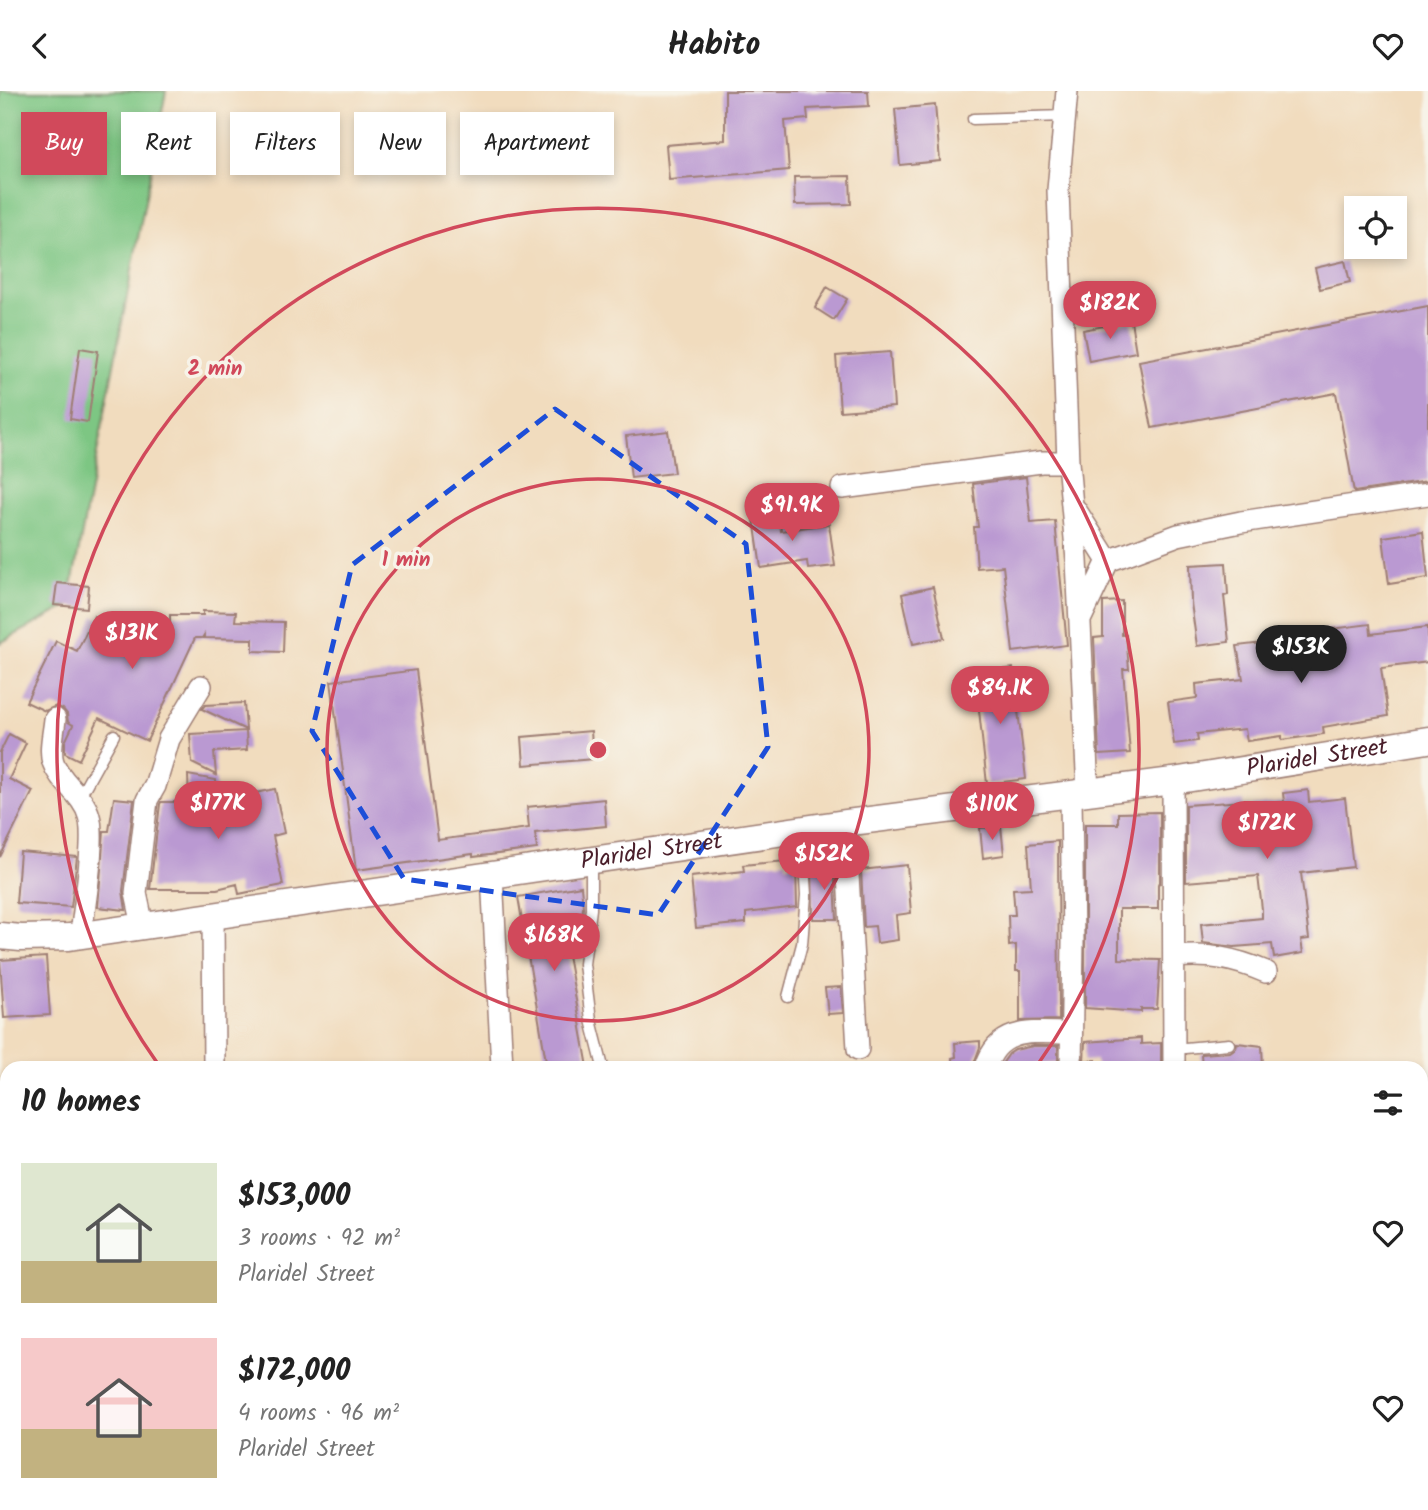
<!DOCTYPE html>
<html lang="en">
<head>
<meta charset="utf-8">
<style>
	body { margin:0; font-family:Kalam,sans-serif; background:#f2f2f2; color:#222; height:100vh; display:flex; flex-direction:column; font-size:26px; white-space:nowrap }
	* { box-sizing:border-box; margin:0 }
	p { font-size:23px; color:#767676 }
	.icon { flex:none; width:38px; height:38px; fill:none; stroke:currentColor; stroke-width:2; stroke-linecap:round; stroke-linejoin:round }
	.map { position:relative; flex:1; overflow:hidden }
	.details { position:absolute; left:0px; top:970px; width:1428px; height:450px; display:flex; flex-direction:column; background:#fff; border-radius:21px 21px 0 0; box-shadow:0 4px 10px #0003 }
	.details>* { flex:none }
	.banner { position:absolute; left:21px; top:21px; width:700px; height:63px; display:flex; gap:14px }
	.controls { position:absolute; left:1344px; top:105px; display:grid; gap:14px }
	.controls a { display:grid; place-items:center; width:63px; height:63px; border-radius:0px; background:#fff; box-shadow:0 4px 10px #0003; font-size:35px }
	.price { position:absolute; translate:-50% -60px; padding:0 16px; border-radius:24px; background:#d1495b; color:#fff; font-size:23px; line-height:46px; filter:drop-shadow(0 2px 4px #0008) }
	.price::after { content:''; position:absolute; left:50%; top:42px; width:21px; height:16px; margin-left:-10px; background:inherit; clip-path:polygon(0 0,100% 0,50% 100%) }
	.price.current { background:#222; color:#fff }
	ul { padding:0; list-style:none }
	li { display:flex; align-items:center; gap:21px; height:175px; padding:0 21px }
	li span { display:grid; place-items:center; flex:none; width:196px; height:140px; border-radius:0px; color:#555 }
	li>.icon { margin-inline-start:auto }
	span .icon { width:84px; height:84px; fill:#fffc; stroke-width:1 }
	li b { font-size:30px }
	h2 { display:flex; justify-content:space-between; align-items:center; height:84px; padding:0 21px; font-size:30px }
	.tag { padding:0 24px; border-radius:0px; background:#fff; box-shadow:0 4px 10px #0003; font-size:24px; line-height:63px }
	.tag.current { background:#d1495b; color:#fff }
	header { display:flex; justify-content:space-between; align-items:center; height:91px; padding:0 21px; background:#fff; font-size:32px; font-weight:700 }
	.map>svg:first-child { display:block }
	.green { fill:#7dc683; stroke:#647257; stroke-width:2 }
	.building { fill:#ba99d2 }
	.lines { fill:none; stroke-linecap:round; stroke-linejoin:round }
	.service-casing { stroke:#9e7e74; stroke-width:13 }
	.minor-casing { stroke:#9e7e74; stroke-width:24 }
	.tertiary-casing { stroke:#9e7e74; stroke-width:29 }
	.service { stroke:#fff; stroke-width:10 }
	.minor { stroke:#fff; stroke-width:21 }
	.tertiary { stroke:#fff; stroke-width:26 }
	.marked { fill:none; stroke:#1d4ed8; stroke-width:5; stroke-dasharray:14 9; stroke-linejoin:round }
	.ring { fill:none; stroke:#d1495b; stroke-width:3.5 }
	.labels { text-anchor:middle; dominant-baseline:central; stroke-width:7; stroke-linejoin:round; paint-order:stroke }
	.street-label { font-size:24px; fill:#4a1f2b; stroke:#f7f3e8 }
	.centre { fill:#d1495b; stroke:#f7f3e8; stroke-width:3.5 }
	.ring-label { font-size:21px; text-anchor:middle; font-weight:bold; fill:#d1495b; stroke:#f7f3e8; stroke-width:7; stroke-linejoin:round; paint-order:stroke }
</style>
</head>
<body>
<header><svg class="icon" aria-label="back" viewBox="0 0 24 24"><path d="M15 5l-7 7 7 7"/></svg>Habito<svg class="icon" aria-label="heart" viewBox="0 0 24 24"><path d="M12 20l-8-8c-3-5 5-10 8-4 3-6 11-1 8 4z"/></svg></header>
<div class="map">
<svg width="1428" height="1419" viewBox="0 0 1428 1419">
	<rect width="100%" height="100%" fill="#f7f3e8"/>
	<filter id="ink" filterUnits="userSpaceOnUse"><feTurbulence type="fractalNoise" baseFrequency=".0143" numOctaves="2"/><feDisplacementMap in="SourceGraphic" scale="14" xChannelSelector="R" yChannelSelector="G"/><feConvolveMatrix kernelMatrix="1 2 1 2 8 2 1 2 1" color-interpolation-filters="sRGB"/></filter>
	<filter id="wash" filterUnits="userSpaceOnUse"><feTurbulence type="fractalNoise" baseFrequency=".00686" numOctaves="4" result="noise"/><feDisplacementMap in="SourceGraphic" scale="28" xChannelSelector="R" yChannelSelector="G"/><feGaussianBlur stdDeviation="1.57" result="paint"/><feColorMatrix in="noise" values="0 0 0 0 0 0 0 0 0 0 0 0 0 0 0 0 0 1.4 0 .05"/><feComposite in="paint" operator="in"/></filter>
	<g filter="url(#wash)">
		<rect width="100%" height="100%" fill="#f1dcbe"/>
		<path class="green" d="M0,0H166L68,515L0,552Z"/>
		<g id="blocks">
			<path class="building" d="M725,0H868L869,15L807,18L808,28L785,30L789,79L669,89L666,54L725,49Z
				M935,14L940,70L900,74L895,18Z
				M850,85L851,113L795,114L794,86Z
				M1345,170L1350,191L1320,198L1315,177Z
				M827,196L847,208L834,229L815,217Z
				M1428,215V390L1354,401L1336,302L1152,337L1139,270Z
				M1131,230L1136,261L1089,270L1083,239Z
				M80,257L98,260L88,331L70,328Z
				M890,261L894,316L840,320L836,265Z
				M668,340L674,382L631,387L626,345Z
				M1026,386L1031,432L1055,430L1067,554L1013,561L1003,475L977,477L974,436H978L973,393Z
				M778,417L781,440L829,433L835,475L808,478L807,470L761,477L753,421Z
				M1423,440L1428,487L1389,493L1383,446Z
				M1226,472L1228,504L1224,505L1229,551L1197,555L1191,512L1190,474Z
				M57,492L89,495L87,517L54,514Z
				M933,496L944,547L913,553L902,503Z
				M1122,510V544H1126L1129,578H1123L1130,662L1099,664L1094,547L1103,546V511Z
				M203,520L236,521L235,530L284,531L283,561L253,560V548L204,547V544L202,547H195L147,650L99,627L79,669L65,662V651L73,634L68,631L67,623L63,618L56,615L45,620L26,611L56,550L77,560L94,525L139,547L170,535V524H203Z
				M1370,533L1371,543L1428,536V571L1381,577L1388,625L1323,636L1324,643L1282,649V645L1247,650L1245,638L1197,643L1198,650L1174,653L1168,611L1197,607L1196,593L1243,588L1237,555L1324,545L1323,539Z
				M1013,577L1026,688L987,693L975,582Z
				M416,579L438,749L529,737L527,716L604,708L606,735L535,742L537,758L473,766V763L356,779L331,590Z
				M244,612L246,639L202,618L205,614Z
				M246,640L247,659L214,661L216,684L192,672L190,643Z
				M591,640L593,668L524,674L522,646Z
				M9,643L26,652L9,688L33,700L0,766V661Z
				M188,684L216,689L217,710L275,698L284,742L273,745L283,794L239,803L237,793L217,798H150L160,713L161,711H189Z
				M1308,699L1309,711L1345,707L1353,776L1301,782L1309,848L1301,849L1303,862L1274,867L1272,853L1234,856L1203,852L1201,833L1262,827V818L1258,785L1186,791V714L1244,710V716L1284,711L1283,702Z
				M114,707L134,709L123,800L126,819L98,816L104,740H109Z
				M1160,721V792L1158,793V818H1119V868L1160,869L1157,918H1141V921L1085,917V733H1118V722Z
				M1001,735L1004,764L983,767L980,737Z
				M1058,750L1059,929L1020,930V880H1016V854L1009,855L1008,824H1015L1013,798L1031,797L1028,753Z
				M20,761L77,766L71,816L16,812Z
				M786,770V774H796L797,816L746,822V832L696,837L691,786L744,780L743,774Z
				M812,774H834L837,828H813Z
				M907,774L911,822L896,824L898,849L877,852L875,835L864,836L861,779Z
				M581,795L583,816L582,828L562,831L588,976H547L518,806Z
				M46,866L50,924L4,927L0,869Z
				M841,896L843,922L828,923L825,897Z
				M1141,947V953L1161,952V976H1125V972L1096,975V969L1084,970L1085,951Z
				M980,950V956L973,975L953,976L952,967L956,966L955,952Z
				M1237,952L1262,955L1263,976H1202L1201,963L1230,961L1236,957Z
				M1033,955H1058V972L1006,975L1005,973H1002L1009,963L1015,959Z"/>
		</g>
	</g>
	<g filter="url(#ink)">
		<use href="#blocks" fill-opacity="0" stroke="#9e7e74" stroke-width="2"/>
		<g class="lines">
			<g class="service-casing">
				<path id="service" d="M973,28L1065,25
					M79,707L114,644
					M591,769V818L584,873L591,929L603,976
					M788,906L802,853L806,804L802,738
					M1174,958L1229,953
					M547,1412L558,1419
					M189,1419L190,1412"/>
			</g>
			<g class="minor-casing">
				<path id="minor" d="M1067,0L1058,99L1068,371L1077,469L1088,702
					M842,397L1041,371H1068
					M1075,418L1108,470
					M1080,529L1108,470L1178,444L1241,431L1428,403
					M55,628C54,640 49,659 53,671C60,692 83,703 89,725C96,748 84,816 81,844
					M1173,690L1174,976
					M1071,705L1073,851L1071,976
					M845,732L858,958
					M492,784L502,976
					M213,824L214,976
					M143,835L136,802L147,709L155,695L169,648L201,595
					M1174,866C1210,863 1233,867 1266,881
					M986,976C999,934 1035,942 1071,942
					M1421,1296H1428
					M0,1337H7
					M865,1412V1419
					M965,1412V1419
					M1074,1412L1075,1419
					M1175,1419V1412"/>
			</g>
			<g class="tertiary-casing">
				<g id="tertiary">
					<path id="s1" d="M0,845L21,847L69,846L845,732L1173,690L1428,649"/>
				</g>
			</g>
			<use href="#service" class="service"/>
			<use href="#minor" class="minor"/>
			<use href="#tertiary" class="tertiary"/>
		</g>
	</g>
	<path class="marked" d="M555,318L746,453L768,656L658,824L404,788L312,640L352,474Z"/>
	<g class="ring">
		<circle cx="598" cy="659" r="271"/>
		<path d="M158 973A541 541 0 1 1 1038 973"/>
	</g>
	<g class="labels">
		<g class="street-label">
			<text stroke="none"><textPath href="#s1" startOffset="1330">Plaridel Street</textPath></text>
			<text stroke="none"><textPath href="#s1" startOffset="658">Plaridel Street</textPath></text>
		</g>
	</g>
	<circle cx="598" cy="659" r="10" class="centre"/>
	<g class="ring-label">
		<text x="215" y="284">2 min</text>
		<text x="406" y="475">1 min</text>
	</g>
</svg>
<div class="controls">
<a><svg class="icon" aria-label="locate" viewBox="0 0 24 24"><circle cx="12" cy="12" r="6"/><path d="M12 2v4M12 18v4M2 12h4M18 12h4"/></svg></a>
</div>
<b class="price" style="left:1110px;top:250px">$182K</b>
<b class="price" style="left:792px;top:452px">$91.9K</b>
<b class="price" style="left:132px;top:580px">$131K</b>
<b class="price current" style="left:1301px;top:594px">$153K</b>
<b class="price" style="left:1000px;top:635px">$84.1K</b>
<b class="price" style="left:218px;top:750px">$177K</b>
<b class="price" style="left:992px;top:751px">$110K</b>
<b class="price" style="left:1267px;top:770px">$172K</b>
<b class="price" style="left:824px;top:801px">$152K</b>
<b class="price" style="left:554px;top:882px">$168K</b>
<div class="banner">
<a class="tag current">Buy</a>
<a class="tag">Rent</a>
<a class="tag">Filters</a>
<a class="tag">New</a>
<a class="tag">Apartment</a>
</div>
<section class="details">
<h2>10 homes<svg class="icon" aria-label="filters" viewBox="0 0 24 24"><path d="M4 7h16M4 17h16"/><circle cx="9" cy="7" r="2"/><circle cx="15" cy="17" r="2"/></svg></h2>
<ul>
<li><span style="background:linear-gradient(#dfe7d0 70%,#c2b280 0)"><svg class="icon" aria-label="home" viewBox="0 0 24 24"><path d="M3 11l9-7 9 7M6 9v11h12V9"/></svg></span><div><b>$153,000</b><p>3 rooms · 92 m²</p><p>Plaridel Street</p></div><svg class="icon" aria-label="heart" viewBox="0 0 24 24"><path d="M12 20l-8-8c-3-5 5-10 8-4 3-6 11-1 8 4z"/></svg></li>
<li><span style="background:linear-gradient(#f6c9c9 65%,#c2b280 0)"><svg class="icon" aria-label="home" viewBox="0 0 24 24"><path d="M3 11l9-7 9 7M6 9v11h12V9"/></svg></span><div><b>$172,000</b><p>4 rooms · 96 m²</p><p>Plaridel Street</p></div><svg class="icon" aria-label="heart" viewBox="0 0 24 24"><path d="M12 20l-8-8c-3-5 5-10 8-4 3-6 11-1 8 4z"/></svg></li>
</ul>
</section>
</div>
</body>
</html>
